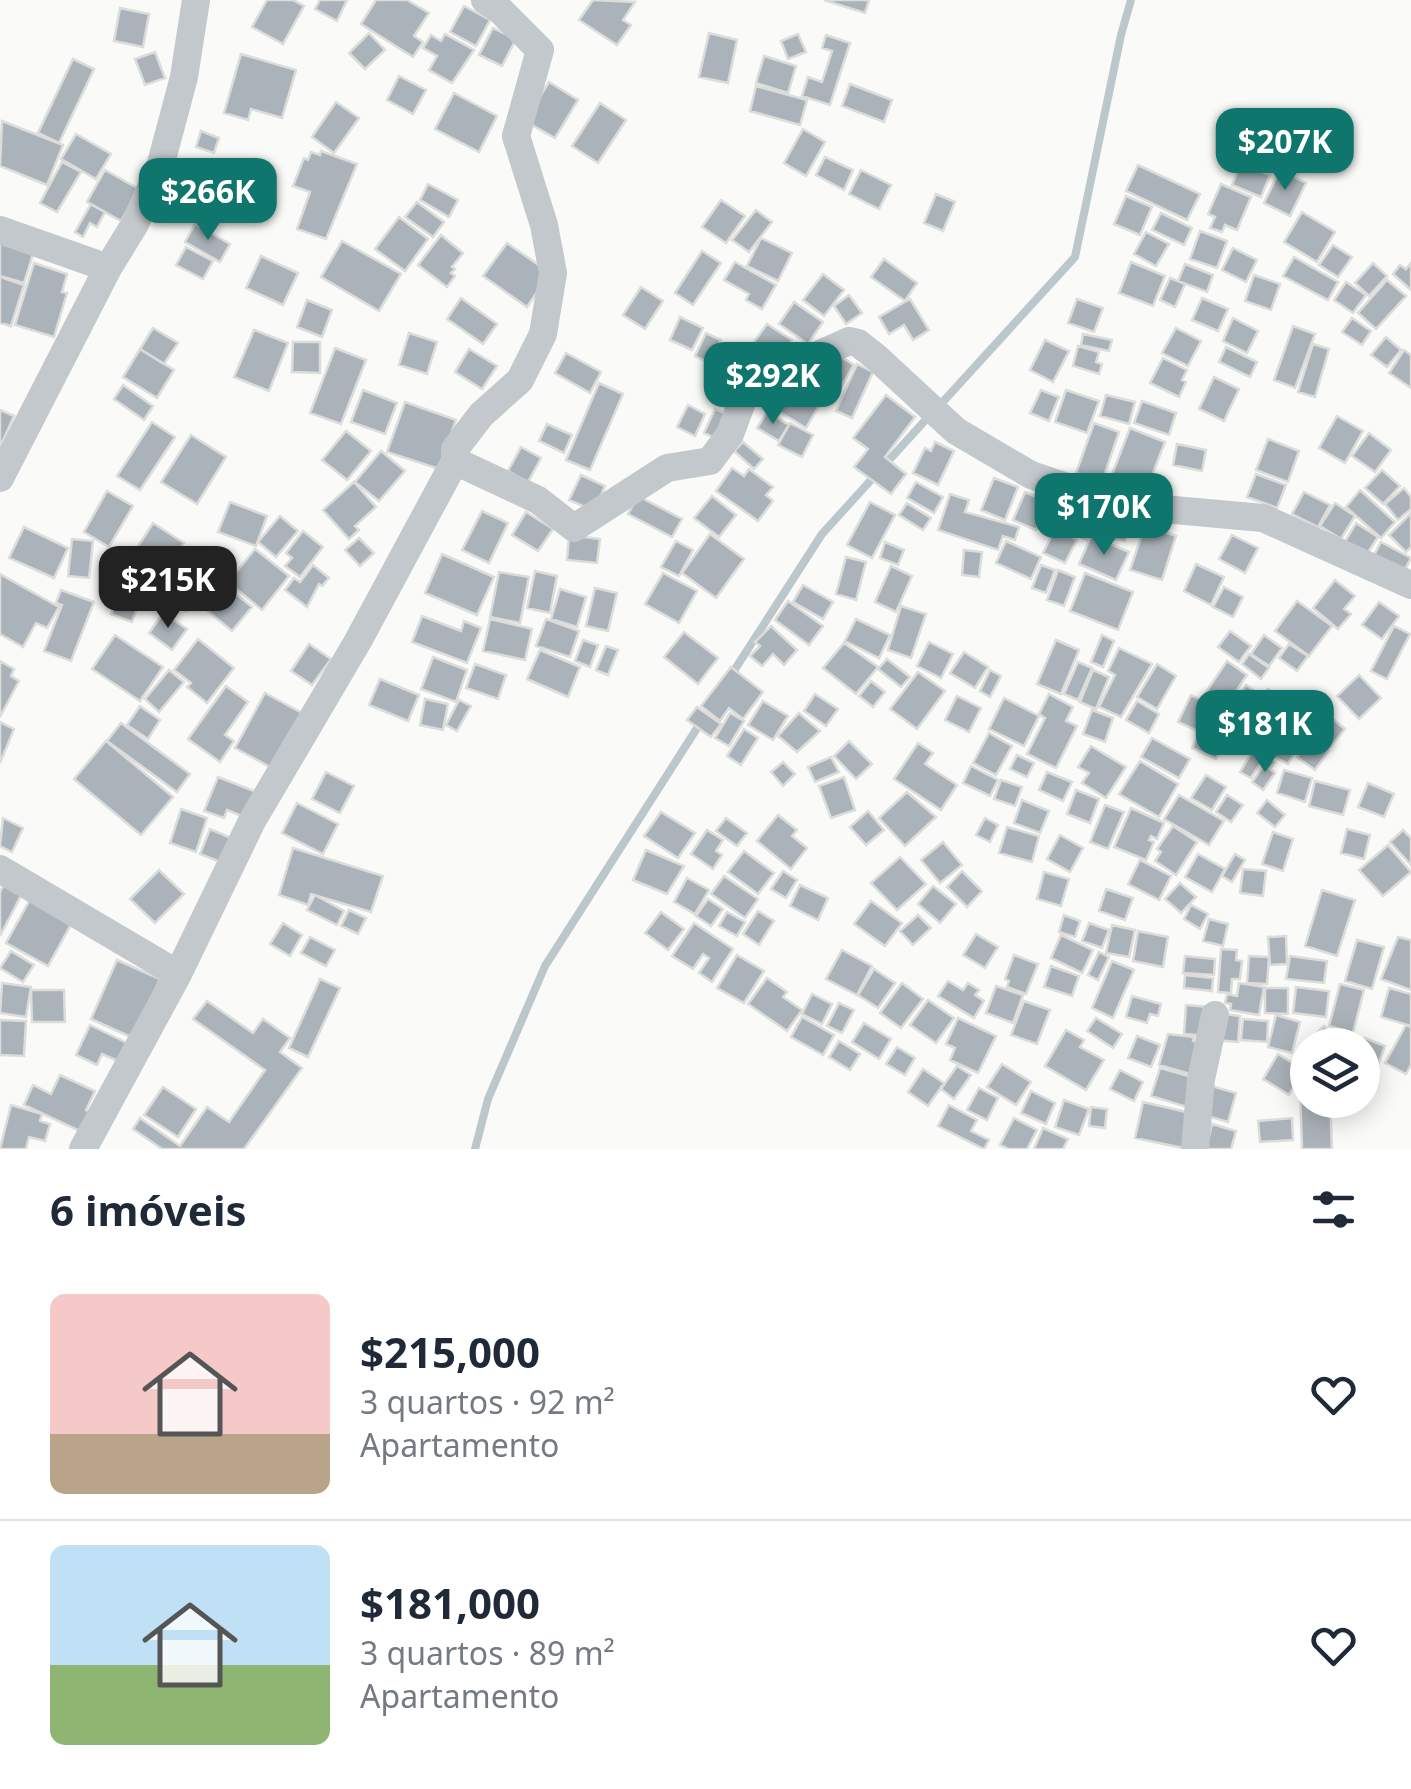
<!DOCTYPE html>
<html lang="pt">
<head>
<meta charset="utf-8">
<style>
	body { margin:0; font-family:"Noto Sans",sans-serif; background:#f6f6f7; color:#1f2937; height:100vh; display:flex; flex-direction:column; font-size:38px; white-space:nowrap }
	* { box-sizing:border-box; margin:0 }
	p { font-size:32px; color:#747a83 }
	.icon { flex:none; width:55px; height:55px; fill:none; stroke:currentColor; stroke-width:2; stroke-linecap:round; stroke-linejoin:round }
	.map { position:relative; height:1149px; overflow:hidden }
	.side { display:flex; flex-direction:column; background:#fff; flex:1 }
	.side>* { flex:none }
	.tools { position:absolute; left:1290px; top:1028px; display:grid; gap:20px }
	.tools a { display:grid; place-items:center; width:90px; height:90px; border-radius:50%; background:#fff; box-shadow:0 5px 25px #0003; font-size:50px }
	.price { position:absolute; translate:-50% -85px; padding:0 22px; border-radius:20px; background:#0f766e; color:#fff; font-size:32px; line-height:65px; filter:drop-shadow(0 2px 5px #0008) }
	.price::after { content:''; position:absolute; left:50%; top:60px; width:30px; height:22px; margin-left:-15px; background:inherit; clip-path:polygon(0 0,100% 0,50% 100%) }
	.price.selected { background:#222; color:#fff }
	ul { padding:0; list-style:none }
	li { display:flex; align-items:center; gap:30px; height:250px; padding:0 50px }
	li+li { border-top:2px solid #e0e1e3 }
	li span { display:grid; place-items:center; flex:none; width:280px; height:200px; border-radius:15px; color:#555 }
	li>.icon { margin-inline-start:auto }
	span .icon { width:120px; height:120px; fill:#fffc; stroke-width:1 }
	li b { font-size:42px }
	h2 { display:flex; justify-content:space-between; align-items:center; height:120px; padding:0 50px; font-size:42px }
	.map>svg:first-child { display:block }
	.lines { fill:none; stroke-linecap:round; stroke-linejoin:round }
	.stream { stroke:#bbc7cb; stroke-width:8 }
	.building { fill:#aab3b9; stroke:#dcdcda; stroke-width:2.5 }
	.street { stroke:#c3c8cc; stroke-width:28 }
</style>
</head>
<body>
<div class="map">
<svg width="1411" height="1149" viewBox="0 0 1411 1149">
	<rect width="100%" height="100%" fill="#fafaf8"/>
	<g class="lines">
		<path class="stream" d="M940,405L1075,257L1121,35L1131,0
			M730,677L822,534L930,415
			M475,1149L488,1099L545,966L701,722"/>
	</g>
	<path class="building" d="M267,0H293L304,6L283,44L252,27Z
		M320,0H347L337,21L315,9Z
		M376,0H407L429,13L414,36L423,42L413,57L361,24Z
		M593,0L635,2L623,20L631,25L617,45L579,20Z
		M824,0H869L865,13Z
		M464,6L490,20L476,46L450,32Z
		M120,8L149,14L143,47L114,41Z
		M493,28L516,39L502,66L479,55Z
		M369,33L385,50L365,69L349,53Z
		M709,33L737,40L728,83L699,77Z
		M445,34L474,50L452,83L429,70L437,56L423,48L431,35L441,41Z
		M798,34L806,52L788,59L781,41Z
		M826,35L850,43L830,105L802,96L808,77L822,82L832,51L822,48Z
		M155,52L165,78L145,85L135,59Z
		M241,54L296,70L282,118L251,109L248,120L224,113Z
		M764,56L796,66L788,93L756,83Z
		M73,59L94,69L59,143L38,133Z
		M399,76L426,90L413,114L387,100Z
		M549,82L578,100L555,138L525,121Z
		M850,84L892,100L884,122L842,106Z
		M756,86L807,100L800,125L750,111Z
		M454,93L497,116L479,152L435,129Z
		M336,102L359,118L334,153L312,137Z
		M600,103L626,120L598,163L572,146Z
		M2,121L63,145L47,185L0,166Z
		M803,129L825,142L806,176L784,163Z
		M201,131L219,138L214,153L196,147Z
		M76,134L111,154L96,179L61,159Z
		M321,151L357,164L326,239L297,229L310,192L293,186L304,158L308,160L311,152L320,155Z
		M825,157L853,170L844,190L816,175Z
		M62,162L81,172L57,212L40,203Z
		M1241,163L1270,175L1261,197L1232,185Z
		M1138,165L1200,194L1187,220L1126,191Z
		M105,170L139,189L121,221L87,202Z
		M861,170L891,185L879,209L849,194Z
		M1280,170L1306,183L1290,216L1264,203Z
		M428,184L458,200L449,217L420,200Z
		M1221,184L1251,197L1237,230L1225,225L1222,232L1210,228L1215,217L1208,214Z
		M936,194L955,202L943,231L924,223Z
		M1126,196L1152,207L1140,235L1114,224Z
		M721,200L745,216L726,243L702,227Z
		M417,202L444,222L433,237L405,217Z
		M91,204L105,212L97,227L90,223L83,237L75,232Z
		M756,210L772,222L749,252L732,240Z
		M1302,212L1335,232L1317,262L1284,242Z
		M1161,213L1192,228L1184,245L1152,230Z
		M399,217L428,239L405,271L375,249Z
		M195,224L230,244L220,262L185,242Z
		M1200,231L1227,241L1217,268L1190,259Z
		M1146,232L1169,244L1156,266L1134,254Z
		M0,234L36,245L24,283L0,276Z
		M441,235L463,253L452,267L455,269L451,273L455,276L447,287L418,265Z
		M761,238L792,253L778,281L747,266Z
		M342,241L401,274L379,311L321,277Z
		M507,243L550,273L527,307L483,276Z
		M1333,245L1352,257L1338,277L1319,265Z
		M186,247L213,261L203,279L176,265Z
		M1233,248L1257,260L1246,282L1222,270Z
		M702,251L721,263L693,305L675,293Z
		M261,256L298,273L283,305L246,288Z
		M1294,257L1338,282L1328,300L1283,276Z
		M884,259L917,283L905,301L871,277Z
		M735,262L776,285L762,309L746,300L749,294L724,280Z
		M1131,262L1165,276L1153,306L1119,293Z
		M34,263L67,274L62,292L67,293L54,337L15,325Z
		M1373,263L1387,276L1369,296L1355,283Z
		M1411,263V290L1393,274L1400,265L1406,269Z
		M1185,264L1213,275L1207,292L1178,281Z
		M823,274L844,290L824,316L803,300Z
		M1254,275L1280,284L1271,310L1245,301Z
		M0,277L24,285L11,326L0,323Z
		M1170,278L1185,284L1175,307L1160,300Z
		M1387,280L1406,296L1376,329L1358,313Z
		M1346,282L1366,295L1353,313L1334,300Z
		M641,287L663,301L645,329L623,315Z
		M849,295L862,313L846,324L834,306Z
		M461,298L497,324L483,344L447,319Z
		M1202,298L1228,309L1218,331L1192,320Z
		M910,299L929,330L913,340L904,325L889,334L879,317Z
		M1077,299L1103,308L1094,332L1068,323Z
		M307,300L332,310L322,337L297,327Z
		M794,302L823,322L808,344L779,324Z
		M680,317L703,328L692,350L670,340Z
		M1233,318L1258,331L1247,353L1223,341Z
		M1352,318L1371,331L1362,345L1342,332Z
		M767,324L792,340L777,361L752,345Z
		M1293,326L1315,334L1295,388L1274,380Z
		M153,328L178,343L164,364L140,349Z
		M1176,328L1201,341L1188,366L1162,353Z
		M254,330L288,343L269,391L234,377Z
		M409,333L437,342L427,374L399,365Z
		M706,333L721,340L709,363L695,356Z
		M1083,334L1112,340L1109,351L1081,345Z
		M1386,337L1401,350L1387,367L1371,355Z
		M1045,340L1069,351L1053,382L1030,370Z
		M293,342H320V373L292,372Z
		M1313,344L1329,349L1315,397L1298,392Z
		M1078,346L1099,352L1096,362L1102,364L1099,374L1073,366Z
		M1226,347L1257,362L1250,377L1219,362Z
		M335,348L366,360L341,424L310,413Z
		M140,349L174,370L157,398L123,377Z
		M469,349L497,366L482,389L455,372Z
		M1404,350L1411,355V388L1389,373Z
		M725,352L749,361L740,386L715,376Z
		M566,353L601,372L590,393L555,373Z
		M835,353L854,365L837,394L818,382Z
		M1163,358L1187,370L1182,380L1186,382L1179,397L1150,383Z
		M857,364L873,372L852,418L836,411Z
		M1214,377L1239,389L1224,421L1199,409Z
		M599,383L623,394L590,470L566,460Z
		M123,385L153,406L144,420L114,399Z
		M789,386L820,404L806,428L775,409Z
		M363,390L397,403L385,434L351,422Z
		M1041,390L1059,397L1049,421L1030,413Z
		M1066,390L1099,401L1087,433L1055,422Z
		M886,395L915,417L885,457L906,474L891,494L854,467L868,449L853,438Z
		M1106,395L1135,402L1129,424L1100,416Z
		M1142,401L1176,413L1169,435L1134,423Z
		M405,402L456,420L439,469L387,452Z
		M688,405L705,414L695,436L677,427Z
		M715,409L732,416L721,441L704,433Z
		M0,410L14,416L0,447Z
		M767,412L789,425L779,441L757,428Z
		M1337,416L1363,431L1345,463L1319,448Z
		M152,422L175,437L140,490L117,476Z
		M790,423L813,435L802,457L778,445Z
		M1094,423L1119,432L1102,482L1076,473Z
		M547,424L572,435L564,453L539,441Z
		M1130,428L1165,442L1146,491L1111,477Z
		M346,431L371,451L347,480L322,460Z
		M1369,433L1391,450L1375,472L1352,456Z
		M191,435L226,457L197,504L161,482Z
		M1268,439L1299,451L1288,482L1256,470Z
		M743,442L763,459L754,469L734,451Z
		M935,442L954,451L938,485L913,473L925,448L931,451Z
		M1177,444L1206,450L1202,471L1173,465Z
		M521,447L541,458L528,482L508,471Z
		M381,451L405,471L379,501L355,482Z
		M732,468L744,476L749,469L773,487L766,495L773,501L758,521L716,491Z
		M1382,470L1400,486L1383,504L1365,488Z
		M1256,474L1286,485L1277,508L1247,497Z
		M581,475L605,486L594,511L569,500Z
		M994,478L1018,487L1005,520L981,510Z
		M354,482L376,507L355,526L359,530L349,539L323,510Z
		M916,482L943,497L934,513L907,498Z
		M1404,488L1411,497V509L1398,520L1385,504Z
		M1360,490L1395,522L1381,538L1346,507Z
		M107,491L133,506L109,547L84,532Z
		M1025,492L1048,502L1036,530L1013,520Z
		M1304,492L1330,505L1318,527L1292,514Z
		M950,494L969,500L965,512L1019,527L1015,540L1003,536L998,550L938,530Z
		M1057,494L1084,504L1073,535L1045,525Z
		M638,496L682,519L672,537L628,514Z
		M712,496L736,515L719,537L694,518Z
		M1110,501L1134,507L1125,541L1101,535Z
		M230,502L267,516L256,546L218,532Z
		M870,502L895,515L872,558L847,545Z
		M907,503L931,518L923,530L899,515Z
		M1335,503L1355,516L1341,539L1320,526Z
		M1089,507L1100,512L1087,540L1076,535Z
		M482,511L508,523L489,563L462,550Z
		M526,512L553,529L538,551L512,535Z
		M1411,513V547L1406,552L1389,535Z
		M280,516L298,531L276,557L258,542Z
		M153,523L184,543L154,588L124,568Z
		M1356,523L1378,537L1365,557L1344,543Z
		M1145,525L1176,536L1162,580L1130,570Z
		M24,527L68,548L54,578L9,558Z
		M1055,529L1077,540L1065,563L1043,553Z
		M303,531L323,547L300,577L285,566L292,558L286,553Z
		M710,534L744,559L716,598L682,573Z
		M569,535L600,539L597,563L567,560Z
		M1232,535L1258,548L1245,573L1219,559Z
		M1091,536L1129,552L1116,580L1079,564Z
		M359,538L374,553L360,566L345,550Z
		M72,539L93,541L89,578L68,576Z
		M676,541L693,550L679,576L661,567Z
		M1006,541L1041,557L1031,579L996,563Z
		M885,542L904,550L898,565L880,558Z
		M1381,542L1411,558L1402,575L1372,559Z
		M255,549L289,576L262,610L228,582Z
		M964,550L982,552L979,577L962,575Z
		M442,554L494,577L477,615L425,593Z
		M846,557L866,562L856,600L836,594Z
		M181,561L208,580L186,611L159,592Z
		M1196,564L1224,577L1211,605L1184,591Z
		M313,565L329,578L322,586L319,584L307,607L285,590L294,578L300,582Z
		M1041,565L1055,570L1046,593L1032,588Z
		M891,566L912,576L896,612L875,602Z
		M1058,570L1075,577L1064,606L1047,600Z
		M535,571L557,576L550,613L527,608Z
		M499,572L529,577L520,623L490,617Z
		M663,573L697,591L679,623L645,604Z
		M1085,573L1133,592L1118,630L1070,611Z
		M0,574L59,607L47,628L36,623L23,647L0,634Z
		M218,579L252,607L232,631L198,603Z
		M1335,580L1355,596L1344,609L1351,614L1338,629L1313,608Z
		M803,585L833,602L823,619L793,602Z
		M1224,587L1243,597L1233,617L1213,607Z
		M595,588L617,593L608,631L586,626Z
		M121,589L141,597L132,622L111,614Z
		M560,589L586,597L577,627L551,619Z
		M61,590L94,602L71,661L44,651L62,605L56,603Z
		M788,601L823,626L809,645L775,620Z
		M1297,601L1332,626L1309,656L1275,631Z
		M1379,602L1399,616L1382,639L1362,625Z
		M901,606L926,614L911,658L888,650Z
		M163,613L187,629L172,650L149,633Z
		M422,616L461,631L464,621L481,628L467,663L412,642Z
		M490,619L532,629L525,660L483,651Z
		M546,619L579,631L570,657L536,646Z
		M856,619L890,635L879,658L845,641Z
		M771,626L797,650L784,665L773,654L762,666L750,656L760,646L755,642Z
		M1394,626L1410,634L1387,679L1371,671Z
		M1230,631L1251,646L1239,662L1218,647Z
		M684,632L718,658L698,684L664,657Z
		M115,635L163,667L140,701L92,669Z
		M1102,635L1114,641L1103,667L1091,662Z
		M1264,635L1282,648L1269,666L1251,654Z
		M198,639L234,668L207,703L187,687L191,683L174,670Z
		M583,640L598,645L590,667L575,661Z
		M1056,640L1079,650L1061,694L1037,684Z
		M929,642L953,654L941,678L917,666Z
		M844,643L878,667L856,694L823,668Z
		M309,644L331,659L312,685L291,671Z
		M1289,644L1308,656L1297,671L1279,658Z
		M606,646L618,650L608,675L596,670Z
		M1119,648L1152,664L1121,717L1099,707L1115,675L1108,671Z
		M540,650L580,667L568,697L527,679Z
		M964,652L988,667L975,688L950,673Z
		M1249,654L1269,668L1261,679L1242,664Z
		M433,657L467,670L456,702L421,689Z
		M887,659L910,677L901,687L878,669Z
		M0,661L14,669L11,676L19,681L0,717Z
		M1227,661L1247,675L1226,706L1206,692Z
		M1078,662L1092,668L1078,700L1064,694Z
		M475,664L506,675L498,699L466,688Z
		M1157,664L1176,676L1157,709L1137,697Z
		M731,667L763,692L743,719L729,708L720,721L701,706Z
		M169,670L184,682L159,712L145,699Z
		M990,670L1001,676L990,697L980,691Z
		M1093,670L1109,677L1096,709L1080,702Z
		M918,672L945,691L917,729L890,709Z
		M1359,675L1381,698L1359,719L1337,696Z
		M380,679L419,695L408,721L369,705Z
		M871,681L885,692L873,707L859,696Z
		M1246,685L1259,694L1248,710L1277,728L1271,738L1229,711Z
		M226,686L248,702L225,735L234,741L220,762L188,739Z
		M1268,689L1289,704L1273,725L1252,710Z
		M265,693L302,713L272,768L235,748Z
		M815,694L838,709L826,726L804,711Z
		M1049,694L1073,707L1066,721L1077,726L1056,768L1027,754L1045,718L1039,714Z
		M1191,695L1217,708L1204,734L1178,722Z
		M957,696L981,708L969,732L945,720Z
		M1004,698L1039,716L1024,746L989,729Z
		M425,699L448,704L443,730L420,725Z
		M459,700L471,706L457,731L446,725Z
		M763,701L788,716L773,740L748,725Z
		M1137,701L1159,714L1149,733L1126,720Z
		M1293,702L1320,718L1308,738L1281,722Z
		M140,706L160,720L148,739L127,725Z
		M697,707L721,724L711,737L687,720Z
		M1092,710L1113,718L1105,742L1083,734Z
		M1221,711L1237,721L1224,743L1208,734Z
		M730,713L744,721L729,746L715,738Z
		M799,713L820,731L797,752L778,736Z
		M1329,716L1345,729L1330,747L1314,734Z
		M0,722L14,729L0,763Z
		M1239,722L1253,732L1240,753L1225,743Z
		M121,723L190,774L177,792L107,741Z
		M744,729L758,738L741,765L727,756Z
		M1281,729L1302,741L1288,764L1267,753Z
		M989,733L1012,746L996,775L973,763Z
		M1199,733L1222,745L1216,759L1192,748Z
		M1311,737L1329,750L1315,770L1297,757Z
		M1152,738L1190,759L1179,778L1141,757Z
		M106,741L173,797L141,835L74,779Z
		M849,741L872,764L856,779L834,756Z
		M918,743L933,753L925,764L957,785L941,810L894,779Z
		M1091,746L1126,767L1106,798L1082,783L1089,773L1078,767Z
		M1253,750L1264,757L1251,778L1240,772Z
		M1017,755L1034,763L1027,777L1010,769Z
		M831,757L839,772L815,782L808,767Z
		M1269,758L1275,762L1270,769L1275,773L1263,790L1252,782Z
		M1140,761L1178,784L1159,817L1119,794Z
		M783,762L795,774L783,786L771,772Z
		M971,766L998,780L990,796L963,783Z
		M1284,770L1312,778L1305,802L1277,793Z
		M326,772L354,786L340,813L312,799Z
		M1047,772L1072,782L1063,801L1039,790Z
		M1206,775L1226,787L1212,810L1191,798Z
		M218,777L259,793L249,819L227,810L224,818L204,811Z
		M844,777L855,810L831,818L819,786Z
		M1001,780L1022,787L1015,806L994,799Z
		M1315,781L1350,790L1343,815L1309,806Z
		M1368,783L1394,794L1384,817L1358,807Z
		M1076,790L1099,799L1090,823L1067,814Z
		M907,792L936,817L905,846L879,818Z
		M1179,795L1224,821L1209,845L1164,819Z
		M1227,795L1243,805L1231,822L1216,812Z
		M1022,800L1049,811L1040,833L1014,823Z
		M1267,800L1285,815L1275,827L1257,813Z
		M297,803L338,824L323,854L282,833Z
		M1105,805L1124,812L1108,849L1090,842Z
		M1131,808L1164,823L1157,839L1151,836L1149,840L1154,842L1146,860L1114,847Z
		M181,809L207,818L196,852L170,843Z
		M868,811L884,830L866,845L850,827Z
		M661,812L695,833L678,858L644,836Z
		M778,815L797,830L792,836L807,848L791,869L757,841Z
		M3,818L23,828L12,852L0,846Z
		M726,818L747,833L737,846L716,831Z
		M985,818L998,825L990,842L976,835Z
		M1173,826L1197,842L1176,875L1155,861L1161,852L1157,849Z
		M1007,827L1039,836L1032,862L999,853Z
		M210,829L238,841L228,865L200,854Z
		M1347,829L1370,835L1364,859L1341,853Z
		M707,830L723,840L716,851L722,855L713,869L691,854Z
		M1403,830L1411,838V865L1390,842Z
		M1273,832L1293,839L1283,871L1262,864Z
		M1060,835L1083,848L1070,872L1047,859Z
		M943,842L962,865L940,883L921,860Z
		M1388,845L1411,872L1383,896L1359,870Z
		M293,848L383,876L371,912L311,894L308,905L279,895Z
		M646,850L684,866L667,894L633,880Z
		M744,851L774,873L758,894L728,872Z
		M1198,854L1225,869L1212,892L1185,877Z
		M1235,854L1245,860L1232,882L1222,876Z
		M900,857L926,884L897,910L871,883Z
		M1140,860L1171,876L1159,900L1128,884Z
		M1243,869L1266,871L1263,896L1240,893Z
		M159,870L184,894L155,923L130,899Z
		M783,871L797,880L786,898L771,889Z
		M962,871L982,891L967,907L947,887Z
		M1044,872L1069,879L1061,906L1037,899Z
		M724,876L758,899L745,918L711,894Z
		M8,877L26,886L0,936V892Z
		M687,878L709,890L695,914L674,902Z
		M1180,883L1196,897L1181,913L1165,899Z
		M800,885L828,898L818,920L790,906Z
		M933,886L956,904L940,923L918,904Z
		M1106,889L1133,898L1125,920L1099,911Z
		M1322,890L1355,900L1337,956L1305,946Z
		M315,895L344,911L337,925L307,910Z
		M32,896L74,919L48,966L6,943Z
		M708,899L723,909L711,926L696,916Z
		M871,901L902,923L885,946L854,924Z
		M1191,905L1208,914L1200,929L1184,919Z
		M349,910L366,918L358,934L341,926Z
		M758,911L774,921L759,945L743,934Z
		M661,912L684,929L668,950L645,933Z
		M727,912L745,922L737,936L719,926Z
		M918,915L931,928L913,945L900,931Z
		M1064,915L1080,921L1075,937L1059,932Z
		M1209,919L1228,924L1223,946L1203,941Z
		M283,923L302,935L290,956L270,944Z
		M694,923L733,949L712,982L699,973L709,958L703,954L693,969L672,956Z
		M1089,923L1109,930L1102,948L1082,941Z
		M1112,925L1135,930L1129,957L1106,953Z
		M1138,931L1168,937L1163,967L1133,961Z
		M976,934L998,947L985,968L963,955Z
		M1061,935L1093,950L1082,973L1051,958Z
		M1286,936L1287,964L1270,965L1268,937Z
		M310,937L335,950L326,966L301,953Z
		M1398,937L1411,940V990L1381,979Z
		M1357,940L1384,947L1372,989L1345,981Z
		M1221,949L1237,950L1236,960L1242,961L1240,979H1232L1231,993L1218,992Z
		M842,950L872,966L857,995L826,979Z
		M11,951L34,965L23,982L0,968Z
		M1099,952L1109,957L1098,980L1088,975Z
		M737,955L764,971L744,1003L717,988Z
		M1014,955L1038,964L1026,994L1007,987L1009,981L1005,979Z
		M1185,956L1215,959L1214,975L1183,973Z
		M1249,956L1269,957L1267,984L1247,983Z
		M1290,956L1327,961L1324,983L1286,979Z
		M117,960L160,979L133,1038L91,1019Z
		M1112,961L1134,970L1113,1018L1092,1008Z
		M1051,966L1079,976L1072,996L1044,987Z
		M874,969L895,983L878,1008L858,995Z
		M1185,975L1213,978L1212,991L1184,988Z
		M767,978L787,992L783,997L802,1010L787,1031L748,1004Z
		M320,979L340,988L308,1057L289,1048Z
		M948,981L963,990L968,983L979,990L975,995L984,1001L974,1018L938,996Z
		M2,983L31,987L26,1017L0,1013Z
		M902,983L923,999L901,1028L880,1013Z
		M1239,983L1264,987L1259,1015L1230,1010L1231,1004L1225,1003L1227,994L1237,996Z
		M1340,984L1364,990L1353,1033L1329,1026Z
		M996,986L1023,995L1013,1023L986,1013Z
		M1296,987L1329,991L1326,1017L1293,1013Z
		M1265,988H1288V1014L1265,1013Z
		M1389,988L1411,994V1026L1381,1017Z
		M31,990H64L65,1022H32Z
		M812,994L832,1004L822,1024L802,1014Z
		M1132,996L1161,1004L1158,1016L1150,1014L1147,1023L1126,1017Z
		M928,1000L954,1018L936,1043L910,1025Z
		M207,1001L253,1033L263,1019L290,1038L280,1052L302,1068L244,1149H162L133,1129L140,1118L180,1146L207,1107L229,1122L265,1070L193,1019Z
		M1024,1001L1050,1010L1037,1044L1011,1035Z
		M839,1003L854,1010L842,1033L827,1026Z
		M1186,1005L1210,1007L1208,1036L1184,1034Z
		M1218,1013L1240,1016L1238,1042L1215,1040Z
		M1276,1015L1300,1022L1292,1053L1268,1047Z
		M802,1017L834,1035L823,1055L791,1037Z
		M958,1018L996,1036L978,1073L950,1060L955,1048L946,1044Z
		M1096,1018L1122,1034L1113,1048L1087,1031Z
		M1243,1019L1268,1021L1267,1042L1241,1040Z
		M0,1020L26,1021L24,1056L0,1055Z
		M864,1023L891,1039L879,1059L852,1042Z
		M90,1025L129,1044L120,1062L102,1054L97,1065L76,1055Z
		M1406,1025L1411,1027V1065L1406,1074L1385,1063Z
		M1324,1026L1343,1045L1306,1044Z
		M1066,1030L1084,1040L1080,1047L1104,1060L1086,1090L1045,1066Z
		M1168,1034L1194,1037L1193,1041L1201,1044L1197,1076L1159,1065Z
		M1137,1036L1160,1045L1151,1067L1128,1058Z
		M1365,1038L1385,1046L1377,1068L1362,1062Z
		M839,1041L860,1054L850,1070L829,1057Z
		M897,1047L915,1058L905,1075L886,1064Z
		M1278,1054L1304,1070L1289,1095L1263,1079Z
		M1002,1064L1031,1082L1016,1105L987,1087Z
		M957,1066L971,1075L954,1099L941,1089Z
		M1160,1068L1196,1078L1187,1107L1151,1096Z
		M923,1069L944,1083L928,1106L908,1092Z
		M1120,1070L1143,1082L1134,1101L1110,1089Z
		M60,1075L95,1091L86,1110L91,1113L82,1132L24,1105L33,1085L51,1094Z
		M1208,1085L1236,1093L1228,1122L1200,1114Z
		M163,1087L196,1109L178,1137L144,1115Z
		M979,1088L998,1098L987,1120L967,1110Z
		M1031,1091L1055,1103L1046,1124L1021,1113Z
		M1300,1092H1308V1100H1330L1332,1149H1302Z
		M1064,1100L1089,1109L1079,1135L1055,1127Z
		M1143,1102L1195,1114L1188,1149L1135,1138Z
		M11,1105L42,1114L40,1121L50,1124L45,1141L29,1137L26,1149H0Z
		M949,1105L977,1120L971,1131L989,1140L984,1149L938,1126Z
		M1091,1107L1107,1109L1105,1128L1089,1126Z
		M1014,1118L1037,1130L1027,1149H1009L1000,1145Z
		M1292,1118L1293,1140L1260,1142L1258,1121Z
		M1212,1124L1236,1131L1231,1149H1206Z
		M1043,1128L1068,1139L1063,1149H1034Z"/>
	<g class="lines">
		<path class="street" d="M0,230L108,268
			M455,461L538,500L574,528L667,468L710,461L730,434L745,394L762,380L849,341L858,343L877,358L956,431L1031,475L1088,494L1163,509L1263,518L1411,585
			M0,478L108,268L135,224L160,167L184,77L196,0
			M0,869L178,974
			M83,1149L178,974L252,821L358,641L455,461V449L481,415L520,380L543,334L553,273L544,225L516,136L540,50L500,10L485,0
			M1195,1149L1201,1079L1215,1015"/>
	</g>
</svg>
<div class="tools">
<a><svg class="icon" aria-label="layers" viewBox="0 0 24 24"><path d="M12 4l9 5-9 5-9-5zM3 14l9 5 9-5"/></svg></a>
</div>
<b class="price" style="left:1285px;top:193px">$207K</b>
<b class="price" style="left:208px;top:243px">$266K</b>
<b class="price" style="left:773px;top:427px">$292K</b>
<b class="price" style="left:1104px;top:558px">$170K</b>
<b class="price selected" style="left:168px;top:631px">$215K</b>
<b class="price" style="left:1265px;top:775px">$181K</b>
</div>
<section class="side">
<h2>6 imóveis<svg class="icon" aria-label="filters" viewBox="0 0 24 24"><path d="M4 7h16M4 17h16"/><circle cx="9" cy="7" r="2"/><circle cx="15" cy="17" r="2"/></svg></h2>
<ul>
<li><span style="background:linear-gradient(#f6c9c9 70%,#b9a48a 0)"><svg class="icon" aria-label="home" viewBox="0 0 24 24"><path d="M3 11l9-7 9 7M6 9v11h12V9"/></svg></span><div><b>$215,000</b><p>3 quartos · 92 m²</p><p>Apartamento</p></div><svg class="icon" aria-label="heart" viewBox="0 0 24 24"><path d="M12 20l-8-8c-3-5 5-10 8-4 3-6 11-1 8 4z"/></svg></li>
<li><span style="background:linear-gradient(#bfe0f5 60%,#8fb573 0)"><svg class="icon" aria-label="home" viewBox="0 0 24 24"><path d="M3 11l9-7 9 7M6 9v11h12V9"/></svg></span><div><b>$181,000</b><p>3 quartos · 89 m²</p><p>Apartamento</p></div><svg class="icon" aria-label="heart" viewBox="0 0 24 24"><path d="M12 20l-8-8c-3-5 5-10 8-4 3-6 11-1 8 4z"/></svg></li>
</ul>
</section>
</body>
</html>
